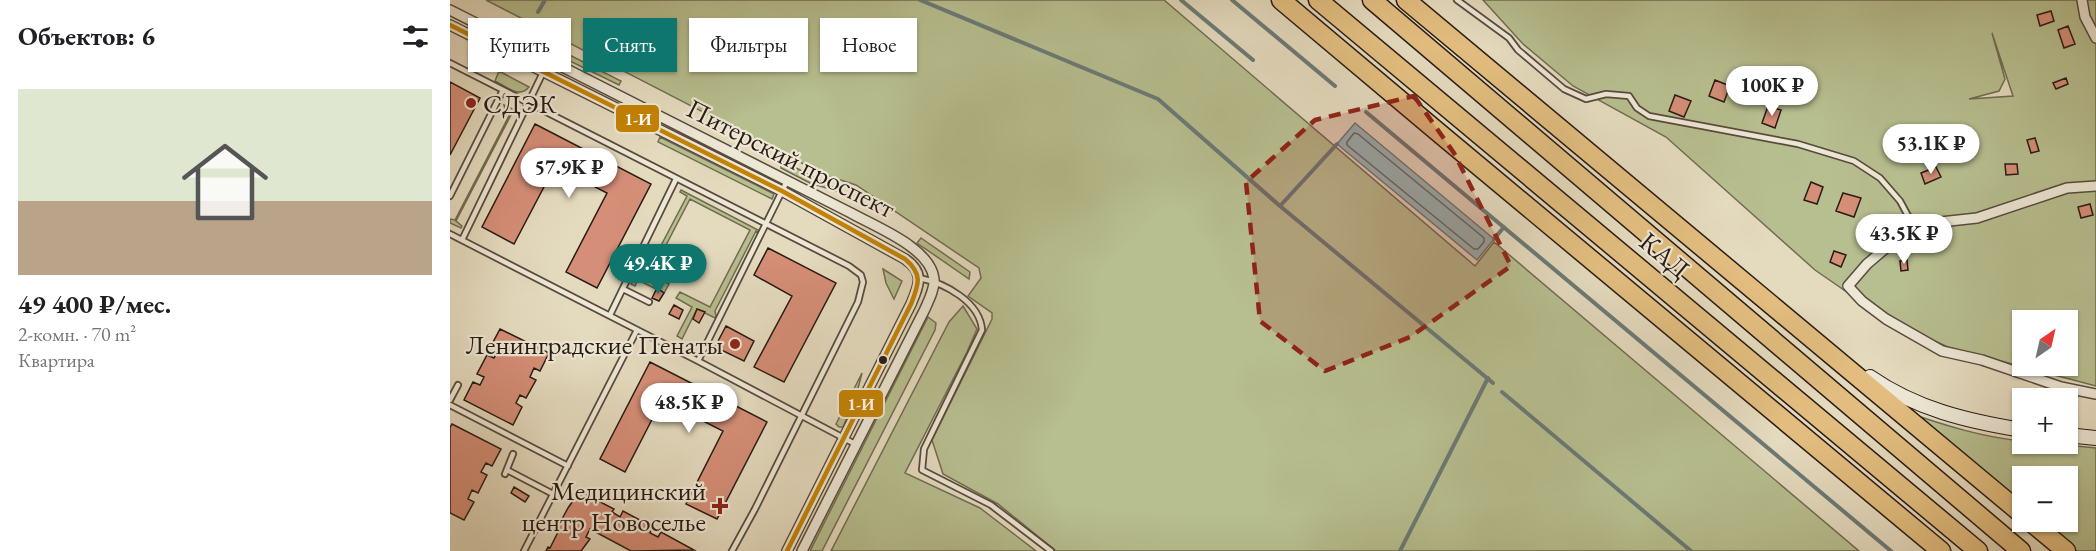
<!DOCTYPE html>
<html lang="ru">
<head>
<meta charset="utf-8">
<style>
	body { margin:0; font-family:"EB Garamond",serif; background:#f2f2f2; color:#202124; height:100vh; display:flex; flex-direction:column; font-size:22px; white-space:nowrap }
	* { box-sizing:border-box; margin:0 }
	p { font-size:20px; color:#757577 }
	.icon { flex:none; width:33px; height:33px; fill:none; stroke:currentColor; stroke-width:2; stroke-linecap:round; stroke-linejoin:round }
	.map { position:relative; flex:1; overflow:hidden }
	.sheet { display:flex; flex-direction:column; background:#fff; width:450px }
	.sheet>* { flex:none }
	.hud { position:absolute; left:18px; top:18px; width:570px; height:54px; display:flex; gap:12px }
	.needle { width:39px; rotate:34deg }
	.tools { position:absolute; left:1562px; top:310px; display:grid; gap:12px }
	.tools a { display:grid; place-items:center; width:66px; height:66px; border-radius:0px; background:#fff; box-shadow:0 2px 4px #0004; font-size:30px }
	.price { position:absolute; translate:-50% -51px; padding:0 14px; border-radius:21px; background:#fff; color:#222; font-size:20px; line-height:39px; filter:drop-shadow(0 2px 3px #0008) }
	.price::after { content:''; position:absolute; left:50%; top:36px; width:18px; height:14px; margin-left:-9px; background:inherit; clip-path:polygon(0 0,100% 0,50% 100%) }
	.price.current { background:#0f766e; color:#fff }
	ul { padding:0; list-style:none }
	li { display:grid; align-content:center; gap:12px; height:318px; padding:0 18px }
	li span { display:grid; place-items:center; height:186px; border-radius:0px; color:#555 }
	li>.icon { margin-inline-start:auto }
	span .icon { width:108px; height:108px; fill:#fffc; stroke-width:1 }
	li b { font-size:26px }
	h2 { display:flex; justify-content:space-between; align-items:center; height:72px; padding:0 18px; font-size:26px }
	.pill { padding:0 21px; border-radius:0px; background:#fff; box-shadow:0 2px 4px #0004; font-size:21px; line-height:54px }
	.pill.current { background:#0f766e; color:#fff }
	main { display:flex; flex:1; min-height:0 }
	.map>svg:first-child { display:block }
	.green { fill:#b7be8f; stroke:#706c52; stroke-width:1.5; fill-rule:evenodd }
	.water { fill:#97bab7; stroke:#6b7a76; stroke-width:1.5 }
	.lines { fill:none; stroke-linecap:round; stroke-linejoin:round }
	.shore { stroke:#606a66; stroke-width:1.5 }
	.stream { stroke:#6b7a76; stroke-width:4 }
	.building { fill:#d58e77; stroke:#291b14; stroke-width:1.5 }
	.lane-casing { stroke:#584b3e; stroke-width:8 }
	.street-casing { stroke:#584b3e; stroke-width:12 }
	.secondary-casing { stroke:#291b14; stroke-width:16 }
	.highway-casing { stroke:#291b14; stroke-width:21 }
	.lane { stroke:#ede7d5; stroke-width:4.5 }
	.street { stroke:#ede7d5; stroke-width:9 }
	.secondary { stroke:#ede7d5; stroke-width:14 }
	.highway { stroke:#e2bd7f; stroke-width:18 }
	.bus-1-casing { stroke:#ede7d5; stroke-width:9 }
	.bus-1 { stroke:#c48305; stroke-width:4.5 }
	.marked { fill:#8f2418; fill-opacity:0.2; stroke:#8f2418; stroke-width:4.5; stroke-dasharray:12 8; stroke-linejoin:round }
	.poi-dot { fill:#8f2418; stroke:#ede7d5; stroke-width:2 }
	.bus-dot { fill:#291b14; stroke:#ede7d5; stroke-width:2 }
	.labels { text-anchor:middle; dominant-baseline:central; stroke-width:4.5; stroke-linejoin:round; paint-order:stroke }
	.poi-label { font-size:27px; fill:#291b14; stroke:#ede7d5; text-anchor:end }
	.street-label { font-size:27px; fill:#291b14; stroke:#ede7d5 }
	.line-badge { stroke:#ede7d5; stroke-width:2 }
	.badge-label { font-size:16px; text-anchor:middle; font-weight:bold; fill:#fff }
</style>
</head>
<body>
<main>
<section class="sheet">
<h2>Объектов: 6<svg class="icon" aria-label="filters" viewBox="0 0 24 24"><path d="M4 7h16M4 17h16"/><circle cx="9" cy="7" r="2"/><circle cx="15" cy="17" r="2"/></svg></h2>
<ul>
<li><span style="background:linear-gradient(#dfe7d0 60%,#b9a48a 0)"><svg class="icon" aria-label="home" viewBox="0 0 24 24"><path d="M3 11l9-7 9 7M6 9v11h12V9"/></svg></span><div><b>49 400 ₽/мес.</b><p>2-комн. · 70 m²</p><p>Квартира</p></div></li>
</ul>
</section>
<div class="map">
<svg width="1646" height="551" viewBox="0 0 1646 551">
	<rect width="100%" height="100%" fill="#e4dabe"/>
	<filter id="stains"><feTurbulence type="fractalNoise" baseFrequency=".00333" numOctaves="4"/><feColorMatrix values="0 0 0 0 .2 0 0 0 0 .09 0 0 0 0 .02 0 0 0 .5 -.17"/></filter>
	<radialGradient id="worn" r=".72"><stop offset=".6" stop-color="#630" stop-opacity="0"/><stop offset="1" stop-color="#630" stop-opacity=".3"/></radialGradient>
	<path class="green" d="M36,0H714L1025,266L1044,242L1409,551H606L548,504L493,474L482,440L542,319V313L518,296L531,278L529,268L406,185L375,175Z
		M1033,0H1646V386L1498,347L1436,319L1365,270L1216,137L1123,86L1073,44ZM1542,33L1563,96L1519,99L1549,91L1555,79ZM1572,321H1617V366H1572Z
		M88,39L171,81L169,85L85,44Z
		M49,71L79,87C69,99 57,87 45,81Z
		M54,105L69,112L62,113L6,221L12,226L11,228L0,223V219L5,220L61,112L55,109Z
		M210,137L324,194L322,199L208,142Z
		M331,160L386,189V191L360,183L331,168Z
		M231,190L310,231L311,234L306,231L265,311L266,316L265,318L247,309L232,339L227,336L242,307L226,298L230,292L260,307L300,230L240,199L201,274L219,284L214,293L188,280L185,286L181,284L188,273L195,276L237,196L230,192Z
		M471,238L520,272L519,279L467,243Z
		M433,269L452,281L444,299L436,283Z
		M513,306L527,329L517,352L455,473L530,508L586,551H381L499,322Z
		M478,317L486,323L485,330L372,551H360Z
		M412,373L406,396L393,427H389L386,424Z
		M1459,413C1497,426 1532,437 1572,441V444H1607L1646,448V551H1624L1590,522H1617V477H1572V508Z"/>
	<path class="water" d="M905,123L1044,239L1027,260L887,144Z"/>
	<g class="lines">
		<path class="shore" d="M904,133L908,134L1034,238V242L1028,249H1024L897,145V142Z"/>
		<path class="stream" d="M470,0L708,99L830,206L1043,383
			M731,0L803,60
			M782,0L885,86
			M88,12L95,0
			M916,112L1441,551
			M830,206L887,144
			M1044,239L1054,227
			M1052,392L1241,551
			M950,551L1038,378"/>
	</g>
	<path class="building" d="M1601,11L1604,21L1590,26L1587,15Z
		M1618,26L1625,44L1614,48L1608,30Z
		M1616,78L1618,84L1606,89L1603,83Z
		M1265,80L1280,86L1274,102L1259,96Z
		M0,82L30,98L0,155Z
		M1225,95L1241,101L1234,117L1219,111Z
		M1318,106L1331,110L1325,128L1312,123Z
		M85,124L201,184L147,288L116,272L157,193L105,166L64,244L32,227Z
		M1585,138L1589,151L1581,153L1577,140Z
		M1555,164H1567L1568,174L1556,175Z
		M1486,167L1491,177L1475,184L1471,173Z
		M1361,182L1373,187L1367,204L1354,200Z
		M1393,193L1411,198L1404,217L1386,211Z
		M1640,204L1643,215L1631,218L1628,207Z
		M1429,219L1434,227L1426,233L1421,225Z
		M318,248L386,283L334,382L304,367L342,296L304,275Z
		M1384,251L1396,255L1391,267L1380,262Z
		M1457,260L1458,270L1451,271L1450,261Z
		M207,288L214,293L209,301L202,298Z
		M224,305L233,310L229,319L219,314Z
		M247,309L255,312L249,323L243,319Z
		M276,326L304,341L294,361L265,347Z
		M50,329L99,353L90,371L84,368L80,377L86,380L76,398L70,395L66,403L72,407L63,425L14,400L23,382L30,385L34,377L27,374L37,355L44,358L48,350L41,346Z
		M200,362L317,422L267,519L236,504L273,431L212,400L175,472L150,459Z
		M2,424L51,449L42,466L36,463L31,472L37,475L28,493L22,490L18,499L24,502L14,520L0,513V427Z
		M64,487L79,496L75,502L61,493Z
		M131,492L164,509L162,512L170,517L173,511L203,527L200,533L208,537L211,532L244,550L181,551L140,529L136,537L140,539L131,551H96L98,547L100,548L109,530L107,528L118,508L127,495L129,496Z"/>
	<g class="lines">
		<g class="lane-casing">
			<path id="lane" d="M1007,0L1059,38L1068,50L1114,89L1136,99L1156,94L1179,96L1187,108L1199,116L1348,144L1404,161L1430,178L1450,201L1463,225
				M0,63L399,266L411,275L413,282L408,302L305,509L282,551
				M0,196L53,90
				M0,234L248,361L337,181
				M12,240L99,60
				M469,278C495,283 530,302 532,330L474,449L472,470L541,505L601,551
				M173,289L199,302
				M160,315L226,179
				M248,361L405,444
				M0,400L8,385
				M0,405L118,466
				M57,470L103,494
				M55,474L63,454
				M74,551L187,330"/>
		</g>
		<g class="street-casing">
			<path id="street" d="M1632,0L1635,17L1646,38
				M0,10L401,213C426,227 481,248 484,279C485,289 478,302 474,311L352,551
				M0,25L332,191L455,259C475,273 469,285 461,304L337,551
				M1646,186L1617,188L1527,218L1463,225L1417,264L1398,286L1412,301L1436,319L1492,351L1532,360L1611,387L1646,394"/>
		</g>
		<g class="secondary-casing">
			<path id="secondary" d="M1420,377C1466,409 1517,421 1572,430
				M1617,435L1646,438"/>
		</g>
		<g class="highway-casing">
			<path id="highway" d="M831,0C1050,185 1271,368 1491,551
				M868,0L1528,551
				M922,0L1571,551
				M956,0L1572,514
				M1581,522L1616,551"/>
		</g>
		<use href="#lane" class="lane"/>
		<use href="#street" class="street"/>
		<use href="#secondary" class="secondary"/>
		<use href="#highway" class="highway"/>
		<g class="bus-1-casing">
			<path id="bus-1" d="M0,25L332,191L455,259C473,274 469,284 461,304L337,551"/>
		</g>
		<use href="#bus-1" class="bus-1"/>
	</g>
	<path class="marked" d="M964,96L1004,153L1061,266L960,337L875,371L810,321L796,182L865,120Z"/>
	<g class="poi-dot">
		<circle cx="21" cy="103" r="6"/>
		<circle cx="285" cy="344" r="6"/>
		<path d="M267 497h6v6h6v6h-6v6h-6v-6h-6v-6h6z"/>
	</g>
	<circle class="bus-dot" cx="433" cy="360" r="5"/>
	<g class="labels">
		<g class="poi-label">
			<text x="33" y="103" text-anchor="start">СДЭК</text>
			<text x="273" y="344">Ленинградские Пенаты</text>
			<text x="256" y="490">Медицинский<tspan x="256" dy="31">центр Новоселье</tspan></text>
		</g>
		<g class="street-label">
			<text transform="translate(341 158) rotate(27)">Питерский проспект</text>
			<text transform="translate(1215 255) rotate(40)">КАД</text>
		</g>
	</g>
	<g class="line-badge">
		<rect x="165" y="104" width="45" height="29" rx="6" fill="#c48305"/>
		<rect x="388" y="389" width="46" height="29" rx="6" fill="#c48305"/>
	</g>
	<g class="badge-label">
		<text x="188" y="125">1-И</text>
		<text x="411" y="410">1-И</text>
	</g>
	<rect width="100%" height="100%" filter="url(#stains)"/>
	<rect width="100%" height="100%" fill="url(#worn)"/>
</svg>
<div class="tools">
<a><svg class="needle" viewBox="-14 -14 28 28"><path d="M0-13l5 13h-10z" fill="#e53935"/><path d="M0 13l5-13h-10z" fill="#757577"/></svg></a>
<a>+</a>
<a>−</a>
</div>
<b class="price" style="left:1322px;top:117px">100K ₽</b>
<b class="price" style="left:1481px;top:175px">53.1K ₽</b>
<b class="price" style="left:119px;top:199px">57.9K ₽</b>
<b class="price" style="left:1454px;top:265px">43.5K ₽</b>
<b class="price current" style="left:208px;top:295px">49.4K ₽</b>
<b class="price" style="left:239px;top:434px">48.5K ₽</b>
<div class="hud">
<a class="pill">Купить</a>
<a class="pill current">Снять</a>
<a class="pill">Фильтры</a>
<a class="pill">Новое</a>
</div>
</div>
</main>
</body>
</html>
